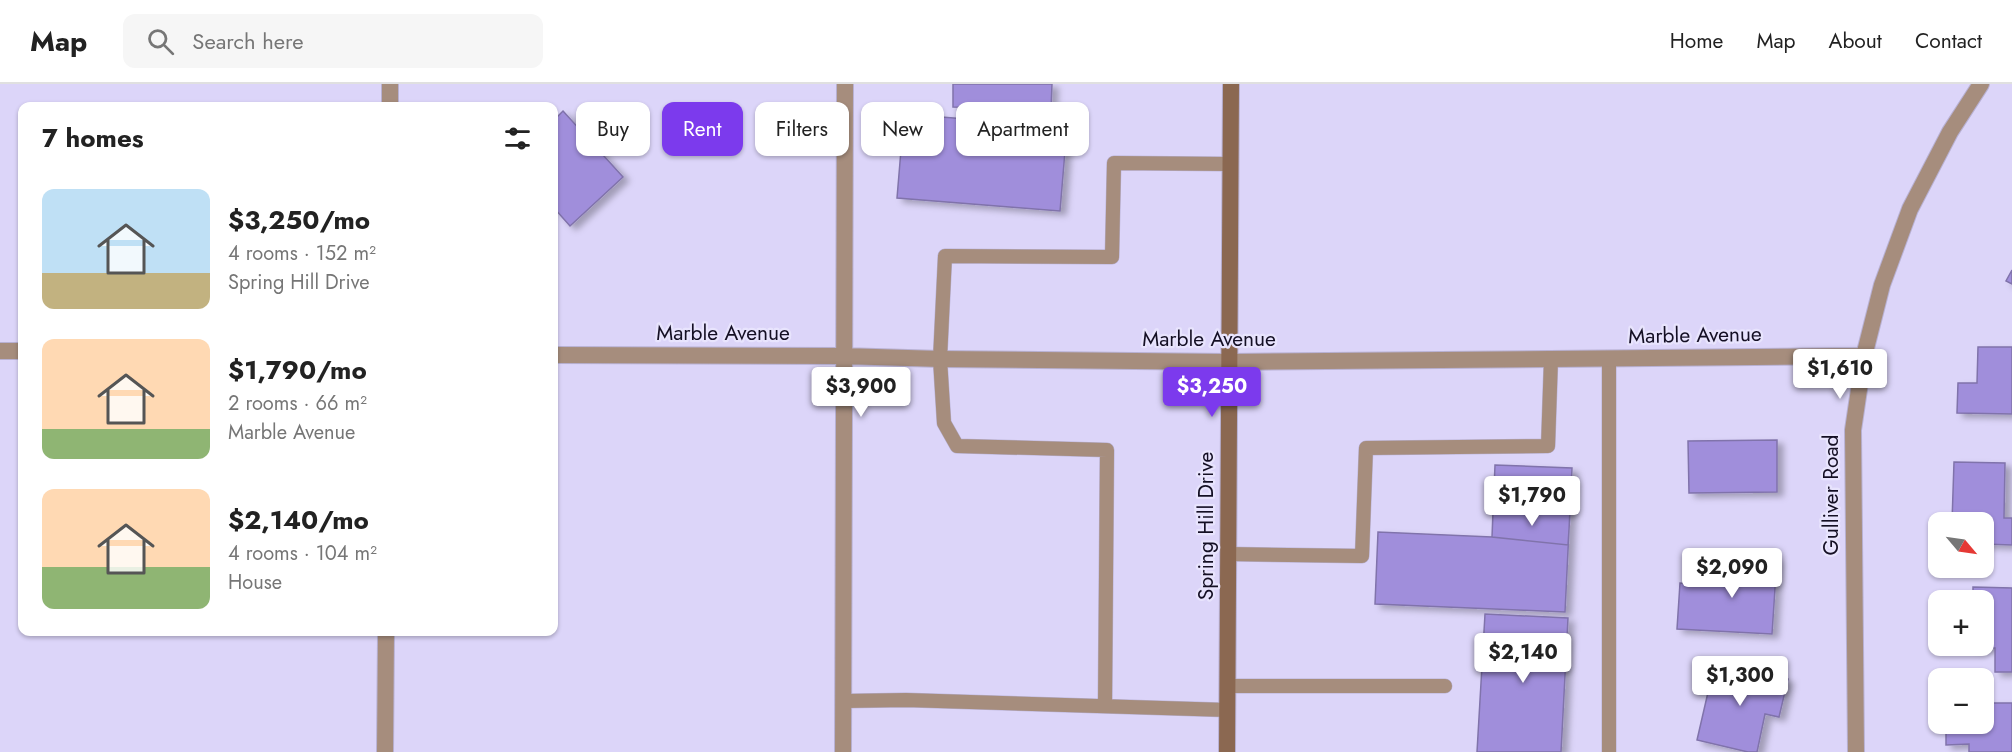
<!DOCTYPE html>
<html lang="en">
<head>
<meta charset="utf-8">
<style>
	body { margin:0; font-family:Jost,sans-serif; background:#f6f6f6; color:#222; height:100vh; display:flex; flex-direction:column; font-size:22px; white-space:nowrap }
	* { box-sizing:border-box; margin:0 }
	p { font-size:20px; color:#767676 }
	.icon { flex:none; width:33px; height:33px; fill:none; stroke:currentColor; stroke-width:2; stroke-linecap:round; stroke-linejoin:round }
	.map { position:relative; flex:1; overflow:hidden }
	.side { position:absolute; left:18px; top:18px; width:540px; height:534px; display:flex; flex-direction:column; background:#fff; border-radius:12px; box-shadow:0 2px 4px #0004 }
	.side>* { flex:none }
	.hud { position:absolute; left:576px; top:18px; width:570px; height:54px; display:flex; gap:12px }
	.needle { width:39px; rotate:119deg }
	.controls { position:absolute; left:1928px; top:428px; display:grid; gap:12px }
	.controls a { display:grid; place-items:center; width:66px; height:66px; border-radius:12px; background:#fff; box-shadow:0 2px 4px #0004; font-size:30px }
	.price { position:absolute; translate:-50% -51px; padding:0 14px; border-radius:6px; background:#fff; color:#222; font-size:20px; line-height:39px; filter:drop-shadow(0 2px 3px #0008) }
	.price::after { content:''; position:absolute; left:50%; top:36px; width:18px; height:14px; margin-left:-9px; background:inherit; clip-path:polygon(0 0,100% 0,50% 100%) }
	.price.current { background:#7c3aed; color:#fff }
	ul { padding:0; list-style:none }
	li { display:flex; align-items:center; gap:18px; height:150px; padding:0 24px }
	li span { display:grid; place-items:center; flex:none; width:168px; height:120px; border-radius:12px; color:#555 }
	li>.icon { margin-inline-start:auto }
	span .icon { width:72px; height:72px; fill:#fffc; stroke-width:1 }
	li b { font-size:26px }
	h2 { display:flex; justify-content:space-between; align-items:center; height:72px; padding:0 24px; font-size:26px }
	.tag { padding:0 21px; border-radius:12px; background:#fff; box-shadow:0 2px 4px #0004; font-size:21px; line-height:54px }
	.tag.current { background:#7c3aed; color:#fff }
	header { display:flex; align-items:center; gap:36px; box-sizing:border-box; height:84px; padding:0 30px; background:#fff; border-bottom:2px solid #e0e0e0 }
	header strong { font-size:28px }
	nav { display:flex; gap:33px; margin-inline-start:auto; font-size:21px }
	.search { width:420px; height:54px; background:#f6f6f6; display:flex; align-items:center; gap:15px; box-sizing:border-box; padding:0 21px; border-radius:12px; color:#767676; font-size:22px }
	.map>svg:first-child { display:block }
	.building { fill:#a08edb; stroke:#8073ab; stroke-width:1.5; filter:url(#shadow) }
	.lines { fill:none; stroke-linecap:round; stroke-linejoin:round }
	.service-casing { stroke:#b8b1d3; stroke-width:15 }
	.minor-casing { stroke:#b8b1d3; stroke-width:18 }
	.secondary-casing { stroke:#b8b1d3; stroke-width:18 }
	.service { stroke:#a68d7d; stroke-width:14 }
	.minor { stroke:#a68d7d; stroke-width:16 }
	.secondary { stroke:#8b6851; stroke-width:16 }
	.labels { text-anchor:middle; dominant-baseline:central; stroke-width:4.5; stroke-linejoin:round; paint-order:stroke }
	.street-label { font-size:21px; fill:#140f24; stroke:#e8e4fd }
</style>
</head>
<body>
<header>
<strong>Map</strong>
<div class="search"><svg class="icon" aria-label="search" viewBox="0 0 24 24"><circle cx="10" cy="10" r="6"/><path d="M15 15l6 6"/></svg>Search here</div>
<nav><a>Home</a><a>Map</a><a>About</a><a>Contact</a></nav>
</header>
<div class="map">
<svg width="2012" height="668" viewBox="0 0 2012 668">
	<defs>
		<filter id="shadow"><feDropShadow dx="6" dy="4" stdDeviation="3" flood-color="#0004"/></filter>
	</defs>
	<rect width="100%" height="100%" fill="#dcd5f9"/>
	<path class="building" d="M953,0H1052L1051,25L953,23Z
		M563,27L623,93L570,142L554,124V36Z
		M904,30L1067,43L1060,127L897,114Z
		M2012,186V200L2006,197Z
		M1978,263H2012V330L1957,329L1958,299H1977Z
		M1777,356V408L1689,409L1688,357Z
		M1954,378L2005,379L2004,434H2012V461L1983,460V438H1952Z
		M1495,381L1572,384L1565,528L1375,520L1378,448L1492,453Z
		M1493,427L1570,430L1568,461L1492,453Z
		M1726,471L1777,474L1772,550L1677,545L1680,499L1724,502Z
		M1973,503L2012,504V588H1995V564H1973V561H1983V516H1973Z
		M1485,530L1568,534L1561,668H1477Z
		M1715,578L1788,595L1779,633L1765,630L1757,668H1748L1697,656Z
		M1983,619H2012V668H1969V660L1946,661V639H1983Z"/>
	<g class="lines">
		<g class="service-casing">
			<path id="service" d="M1609,274V668
				M1228,470L1362,472L1366,364L1548,362L1551,275
				M1228,602H1445
				M844,617L906,616L1227,626
				M1105,622L1107,366L957,362L944,339L940,275L945,172L1112,173L1114,79L1231,80"/>
		</g>
		<g class="minor-casing">
			<path id="minor" d="M390,22V0
				M0,267H22
				M554,271L843,272L940,275L1229,278L1864,272
				M385,668L386,548
				M843,668L845,0
				M1856,668L1853,346L1864,272L1882,201L1910,125L1950,48L1981,0"/>
		</g>
		<g class="secondary-casing">
			<path id="secondary" d="M1227,668L1231,0"/>
		</g>
		<use href="#service" class="service"/>
		<use href="#minor" class="minor"/>
		<use href="#secondary" class="secondary"/>
	</g>
	<g class="labels">
		<g class="street-label">
			<text x="723" y="249">Marble Avenue</text>
			<text transform="translate(1695 251) rotate(-1)">Marble Avenue</text>
			<text x="1209" y="255">Marble Avenue</text>
			<text transform="translate(1831 411) rotate(-90)">Gulliver Road</text>
			<text transform="translate(1206 442) rotate(-90)">Spring Hill Drive</text>
		</g>
	</g>
</svg>
<div class="controls">
<a><svg class="needle" viewBox="-14 -14 28 28"><path d="M0-13l5 13h-10z" fill="#e53935"/><path d="M0 13l5-13h-10z" fill="#767676"/></svg></a>
<a>+</a>
<a>−</a>
</div>
<b class="price" style="left:1840px;top:316px">$1,610</b>
<b class="price" style="left:861px;top:334px">$3,900</b>
<b class="price current" style="left:1212px;top:334px">$3,250</b>
<b class="price" style="left:1532px;top:443px">$1,790</b>
<b class="price" style="left:1732px;top:515px">$2,090</b>
<b class="price" style="left:1523px;top:600px">$2,140</b>
<b class="price" style="left:1740px;top:623px">$1,300</b>
<div class="hud">
<a class="tag">Buy</a>
<a class="tag current">Rent</a>
<a class="tag">Filters</a>
<a class="tag">New</a>
<a class="tag">Apartment</a>
</div>
<section class="side">
<h2>7 homes<svg class="icon" aria-label="filters" viewBox="0 0 24 24"><path d="M4 7h16M4 17h16"/><circle cx="9" cy="7" r="2"/><circle cx="15" cy="17" r="2"/></svg></h2>
<ul>
<li><span style="background:linear-gradient(#bfe0f5 70%,#c2b280 0)"><svg class="icon" aria-label="home" viewBox="0 0 24 24"><path d="M3 11l9-7 9 7M6 9v11h12V9"/></svg></span><div><b>$3,250/mo</b><p>4 rooms · 152 m²</p><p>Spring Hill Drive</p></div></li>
<li><span style="background:linear-gradient(#ffd9b3 75%,#8fb573 0)"><svg class="icon" aria-label="home" viewBox="0 0 24 24"><path d="M3 11l9-7 9 7M6 9v11h12V9"/></svg></span><div><b>$1,790/mo</b><p>2 rooms · 66 m²</p><p>Marble Avenue</p></div></li>
<li><span style="background:linear-gradient(#ffd9b3 65%,#8fb573 0)"><svg class="icon" aria-label="home" viewBox="0 0 24 24"><path d="M3 11l9-7 9 7M6 9v11h12V9"/></svg></span><div><b>$2,140/mo</b><p>4 rooms · 104 m²</p><p>House</p></div></li>
</ul>
</section>
</div>
</body>
</html>
